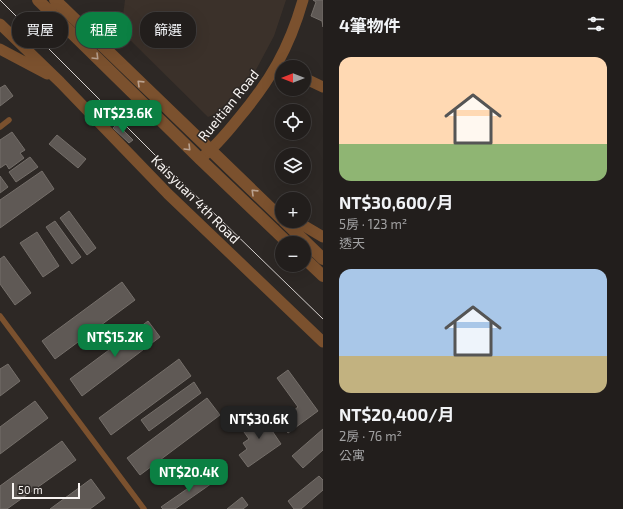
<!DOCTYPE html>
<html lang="zh-TW">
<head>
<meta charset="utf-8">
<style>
	body { margin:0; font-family:"Exo 2","Noto Sans TC",sans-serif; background:#2e2b29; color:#f1f3f6; height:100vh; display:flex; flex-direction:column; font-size:15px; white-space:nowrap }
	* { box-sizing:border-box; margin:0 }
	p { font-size:13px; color:#a2a2a3 }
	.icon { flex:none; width:22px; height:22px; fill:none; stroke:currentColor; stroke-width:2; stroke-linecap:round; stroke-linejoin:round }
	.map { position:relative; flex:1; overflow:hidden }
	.panel { display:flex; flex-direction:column; background:#221e1c; width:300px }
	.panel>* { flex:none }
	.guide { position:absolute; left:12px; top:12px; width:251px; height:36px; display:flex; gap:8px }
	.needle { width:26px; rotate:270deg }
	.buttons { position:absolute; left:275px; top:60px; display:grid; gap:8px }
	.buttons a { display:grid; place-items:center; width:36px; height:36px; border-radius:50%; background:#221e1c; box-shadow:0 4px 16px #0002,0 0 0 1px #3f3c3b; font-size:20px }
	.scale { position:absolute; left:12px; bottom:10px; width:68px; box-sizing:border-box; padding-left:4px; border:2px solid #f8f4f2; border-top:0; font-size:11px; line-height:14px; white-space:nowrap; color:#f8f4f2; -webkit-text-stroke:3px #2d2825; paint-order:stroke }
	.price { position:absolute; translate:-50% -34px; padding:0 9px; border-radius:8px; background:#0b8043; color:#fff; font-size:13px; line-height:26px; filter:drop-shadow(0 1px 2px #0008) }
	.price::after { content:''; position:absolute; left:50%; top:24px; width:12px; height:9px; margin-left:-6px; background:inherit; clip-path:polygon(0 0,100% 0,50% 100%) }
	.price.selected { background:#222; color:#fff }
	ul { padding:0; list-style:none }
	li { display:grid; align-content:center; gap:8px; height:212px; padding:0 16px }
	li span { display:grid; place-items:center; height:124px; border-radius:12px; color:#555 }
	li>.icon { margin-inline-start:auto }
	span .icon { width:72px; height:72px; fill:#fffc; stroke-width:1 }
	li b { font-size:17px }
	h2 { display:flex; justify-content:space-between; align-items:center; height:48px; padding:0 16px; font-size:17px }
	.tag { padding:0 14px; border-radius:16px; background:#221e1c; box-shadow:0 4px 16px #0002,0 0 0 1px #3f3c3b; font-size:14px; line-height:36px }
	.tag.selected { background:#0b8043; color:#fff }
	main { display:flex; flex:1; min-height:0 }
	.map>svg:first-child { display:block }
	.built { fill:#3b312a }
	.building { fill:#5f5955; stroke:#756f6a }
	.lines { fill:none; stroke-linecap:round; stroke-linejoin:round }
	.service { stroke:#7b512e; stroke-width:5.5 }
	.minor { stroke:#7b512e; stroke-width:11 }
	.tertiary { stroke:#7b512e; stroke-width:12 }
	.tram { stroke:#d6d1cf; stroke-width:1 }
	.oneway { stroke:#baa290 }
	.labels { text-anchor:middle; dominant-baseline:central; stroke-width:3; stroke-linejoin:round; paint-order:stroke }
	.street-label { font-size:14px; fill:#f8f4f2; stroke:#2d2825 }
</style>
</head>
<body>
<main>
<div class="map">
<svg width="323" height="509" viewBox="0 0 323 509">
	<rect width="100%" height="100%" fill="#2d2825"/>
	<path class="built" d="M125,0H286L274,36L250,81L215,114L208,117L121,31Z"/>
	<path class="building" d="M313,0H323V27L322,21L311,16L316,2Z
		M5,85L13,96L0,106V88Z
		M117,124L133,140L129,143L113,128Z
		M12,132L25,150L20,153L24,158L9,169L6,164L0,168V140Z
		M57,135L86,159L78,168L49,144Z
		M30,157L38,167L16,182L9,172Z
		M42,171L54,189L0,228V200Z
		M0,176L8,187L0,193Z
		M69,211L96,248L87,255L60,218Z
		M55,221L81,257L72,264L46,227Z
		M37,232L59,266L43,277L20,243Z
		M4,256L31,293L15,305L0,284V259Z
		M122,282L135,300L55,359L42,341Z
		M148,321L160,337L82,396L70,379Z
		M179,359L191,376L111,435L99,418Z
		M8,364L20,381L0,396V369Z
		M288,370L318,411L288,433L279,421L298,407L277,378Z
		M194,382L201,393L149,431L141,420Z
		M207,398L220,415L140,475L127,458Z
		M35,401L48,418L0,454V427Z
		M258,410L281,444L248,467L239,455L247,449L243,443L249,439L244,432L251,428L248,424L254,421L250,416Z
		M323,429V450L303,468L292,456Z
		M62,441L76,460L7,509H0V486Z
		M210,473L215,481L175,509H163L161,507Z
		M319,476L323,480V490L301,509H294L288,501Z
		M91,479L105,498L90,509H50Z
		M242,497L248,505L243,509H227Z"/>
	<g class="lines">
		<path class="service" d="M0,127L9,120
			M0,316L144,509"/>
		<path class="minor" d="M0,24L60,82L168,194L323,342
			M0,49L47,74
			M304,78L323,87
			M200,159C214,148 226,134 238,119C270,81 289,49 303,0
			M296,221L323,237"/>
		<path class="tertiary" d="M38,0L200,159L288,243
			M55,0L282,219
			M284,221L323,259
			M304,258L323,276"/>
		<path class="tram" d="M0,0L188,188L323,319"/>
	</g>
	<defs><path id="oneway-chevron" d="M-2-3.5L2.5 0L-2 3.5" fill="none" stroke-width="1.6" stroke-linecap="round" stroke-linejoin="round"/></defs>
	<g class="oneway">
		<use href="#oneway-chevron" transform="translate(96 57) rotate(45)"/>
		<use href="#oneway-chevron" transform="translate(140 83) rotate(-136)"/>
		<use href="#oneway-chevron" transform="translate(188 148) rotate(45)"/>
		<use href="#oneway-chevron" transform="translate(254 192) rotate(-136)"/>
	</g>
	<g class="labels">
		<g class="street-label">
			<text transform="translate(228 105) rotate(-51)">Rueitian Road</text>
			<text transform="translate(196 199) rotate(45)">Kaisyuan 4th Road</text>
		</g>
	</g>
</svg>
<div class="buttons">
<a><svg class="needle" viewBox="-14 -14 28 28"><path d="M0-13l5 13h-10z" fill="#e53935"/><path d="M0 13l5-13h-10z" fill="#a2a2a3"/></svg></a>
<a><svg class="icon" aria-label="locate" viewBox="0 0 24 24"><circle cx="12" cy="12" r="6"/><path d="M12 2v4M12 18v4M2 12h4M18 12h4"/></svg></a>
<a><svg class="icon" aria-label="layers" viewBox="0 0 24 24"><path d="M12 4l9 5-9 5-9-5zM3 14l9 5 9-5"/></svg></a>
<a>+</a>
<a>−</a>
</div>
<div class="scale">50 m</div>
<b class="price" style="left:123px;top:134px">NT$23.6K</b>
<b class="price" style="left:115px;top:358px">NT$15.2K</b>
<b class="price selected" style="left:259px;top:440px">NT$30.6K</b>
<b class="price" style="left:189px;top:493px">NT$20.4K</b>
<div class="guide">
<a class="tag">買屋</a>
<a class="tag selected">租屋</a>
<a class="tag">篩選</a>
</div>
</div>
<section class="panel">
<h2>4筆物件<svg class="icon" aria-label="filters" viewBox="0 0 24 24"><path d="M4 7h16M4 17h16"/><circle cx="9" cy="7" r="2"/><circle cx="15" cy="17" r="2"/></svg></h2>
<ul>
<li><span style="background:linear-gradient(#ffd9b3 70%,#8fb573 0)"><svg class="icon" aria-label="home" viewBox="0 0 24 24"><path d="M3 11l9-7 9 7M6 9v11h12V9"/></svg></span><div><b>NT$30,600/月</b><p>5房 · 123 m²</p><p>透天</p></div></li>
<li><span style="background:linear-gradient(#a9c7e8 70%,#c2b280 0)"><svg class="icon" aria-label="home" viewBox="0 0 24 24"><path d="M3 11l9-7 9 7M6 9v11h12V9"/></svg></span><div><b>NT$20,400/月</b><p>2房 · 76 m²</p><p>公寓</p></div></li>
</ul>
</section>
</main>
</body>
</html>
